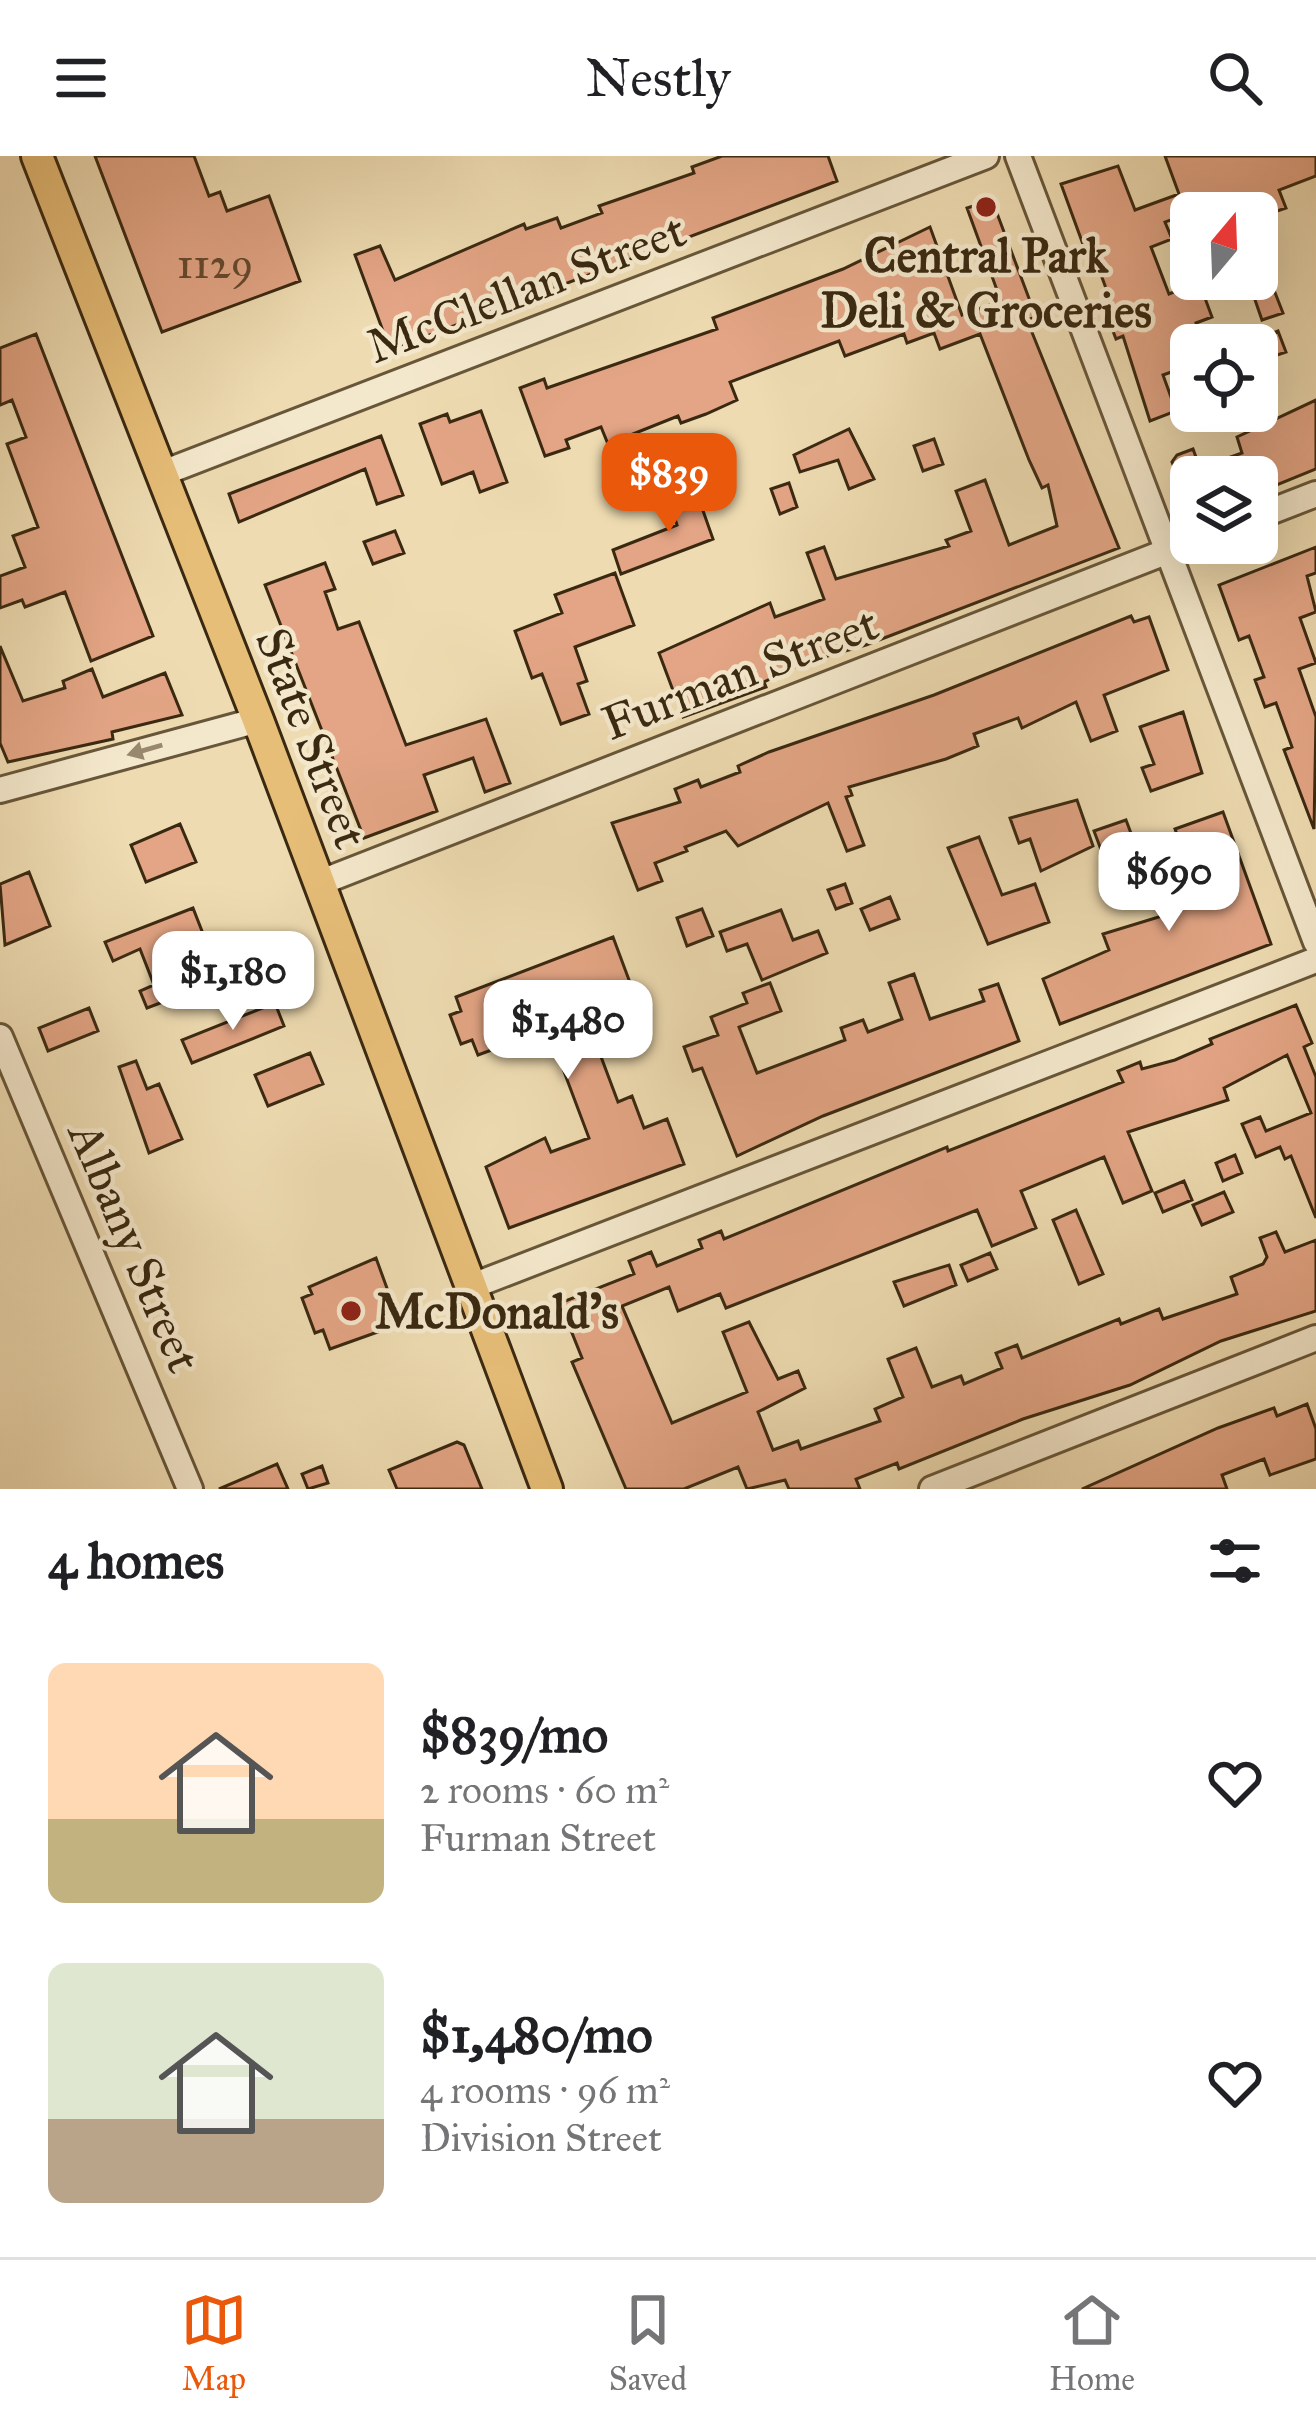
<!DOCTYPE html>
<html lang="en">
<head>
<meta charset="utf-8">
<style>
	body { margin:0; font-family:"IM FELL Great Primer",serif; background:#f6f6f6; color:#202124; height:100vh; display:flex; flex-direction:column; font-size:45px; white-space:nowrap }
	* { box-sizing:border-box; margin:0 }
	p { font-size:39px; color:#757577 }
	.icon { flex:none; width:66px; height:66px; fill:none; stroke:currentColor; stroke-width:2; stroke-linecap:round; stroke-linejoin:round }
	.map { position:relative; height:1333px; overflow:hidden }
	.drawer { display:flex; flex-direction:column; background:#fff; flex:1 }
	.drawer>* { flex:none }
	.needle { width:78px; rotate:19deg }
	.tools { position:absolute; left:1170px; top:36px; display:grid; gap:24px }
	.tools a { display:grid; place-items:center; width:108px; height:108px; border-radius:18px; background:#fff; box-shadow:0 12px 48px #0002; font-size:60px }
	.price { position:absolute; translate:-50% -102px; padding:0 27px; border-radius:24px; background:#fff; color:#222; font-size:39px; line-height:78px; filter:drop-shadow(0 3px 6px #0008) }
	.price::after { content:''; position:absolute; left:50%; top:72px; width:36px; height:27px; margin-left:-18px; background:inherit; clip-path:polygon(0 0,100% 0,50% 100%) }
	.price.selected { background:#ea580c; color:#fff }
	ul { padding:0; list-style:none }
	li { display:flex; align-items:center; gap:36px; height:300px; padding:0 48px }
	li span { display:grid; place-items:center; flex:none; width:336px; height:240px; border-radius:18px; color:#555 }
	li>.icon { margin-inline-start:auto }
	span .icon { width:144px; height:144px; fill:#fffc; stroke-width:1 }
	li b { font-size:51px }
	h2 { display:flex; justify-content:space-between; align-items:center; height:144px; padding:0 48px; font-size:51px }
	header { display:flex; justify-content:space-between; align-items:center; height:156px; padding:0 48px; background:#fff; font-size:54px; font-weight:600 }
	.tabs { display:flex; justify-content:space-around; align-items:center; height:168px; border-top:3px solid #e0e0e0; background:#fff; font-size:33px; color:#757577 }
	.tabs a { display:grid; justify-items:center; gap:6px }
	.tabs .selected { color:#ea580c }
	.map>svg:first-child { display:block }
	.building { fill:#e3a585; stroke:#3a2911; stroke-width:3 }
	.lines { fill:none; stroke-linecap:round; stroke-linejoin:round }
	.minor-casing { stroke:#675639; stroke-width:30 }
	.major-casing { stroke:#3a2911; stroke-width:36 }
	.minor { stroke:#f4e8cc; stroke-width:24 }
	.major { stroke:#e7be78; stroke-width:30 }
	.oneway { fill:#97886e }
	.poi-dot { fill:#8f2418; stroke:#f4e8cc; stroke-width:4.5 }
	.labels { text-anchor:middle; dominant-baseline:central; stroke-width:9; stroke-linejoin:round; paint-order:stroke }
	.number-label { font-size:42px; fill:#64482e }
	.poi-label { font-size:48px; font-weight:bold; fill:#3a2911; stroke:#f4e8cc }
	.street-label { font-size:48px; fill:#3a2911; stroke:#f4e8cc }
</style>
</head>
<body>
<header><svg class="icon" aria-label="menu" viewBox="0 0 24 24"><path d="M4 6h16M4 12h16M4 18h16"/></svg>Nestly<svg class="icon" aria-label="search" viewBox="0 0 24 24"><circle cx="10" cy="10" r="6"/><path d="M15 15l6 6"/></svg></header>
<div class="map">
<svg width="1316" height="1333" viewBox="0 0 1316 1333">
	<rect width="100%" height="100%" fill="#eedbb1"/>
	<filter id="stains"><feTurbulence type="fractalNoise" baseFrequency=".00167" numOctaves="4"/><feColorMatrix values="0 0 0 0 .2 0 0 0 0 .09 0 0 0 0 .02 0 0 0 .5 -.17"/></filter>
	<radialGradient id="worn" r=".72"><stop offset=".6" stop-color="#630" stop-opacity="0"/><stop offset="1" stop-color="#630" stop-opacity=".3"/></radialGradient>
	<path class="building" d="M95,0H194L209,40L220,36L227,55L269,40L300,125L162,176Z
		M722,0H828L837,25L390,194L355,99L380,90L395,124L524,68L526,73L557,62L561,72L602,57L599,50L694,17L692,11Z
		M1165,0H1316V20L1279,34L1286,52L1259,61L1223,57L1219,46L1165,66L1172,83L1151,91L1169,138L1199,126L1212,161L1196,167L1204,189H1191V209L1163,219L1176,255L1150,265L1123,180L1116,183L1108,162L1113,161L1107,135L1090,89L1084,91L1061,28L1118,10L1135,54L1179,38Z
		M992,44L1036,161L1027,164L1119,392L866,489L803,507L764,526L766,531L683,561L659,497L770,447L775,461L824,443L807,397L824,391L836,423L949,390L946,384L971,375L956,335L985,324L1009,389L1057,370L1048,329L1042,332L1029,304L980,178L940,193L934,177L907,187L904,178L845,200L839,185L730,226L737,244L706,258L681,267L678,260L608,288L601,271L566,284L569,292L545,300L520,232L544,223L547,232L717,173L713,162L843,113L930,71L962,159L1001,145L967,52Z
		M1274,134L1283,157L1262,164L1254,141Z
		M1278,175L1286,196L1257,206V183Z
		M36,178L153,480L91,505L65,436L25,451L22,444L0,452V420L25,411L13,380L38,371L7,288L26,281L12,244L0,249V192Z
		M1316,244V313L1257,337V321H1191V337L1185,321H1178L1172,306L1177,299L1193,293L1200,312L1242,297L1237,281Z
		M481,255L507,326L480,336L473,316L442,328L420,268L447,258L450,266Z
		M849,273L874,323L849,333L838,304L800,316L794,299Z
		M381,280L403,339L377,348L365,313L239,366L229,338Z
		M934,283L943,308L923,315L914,290Z
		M789,327L797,351L780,358L771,333Z
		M695,332L713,383L621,418L613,394L677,369L668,341Z
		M395,375L404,397L373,408L364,386Z
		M1316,391V417L1307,420L1316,456L1300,462L1316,507L1299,513L1316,561L1314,673L1284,594L1292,591L1276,547L1265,551L1255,524L1264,521L1249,480L1239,484L1219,429Z
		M325,407L335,433L325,436L338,473L359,466L406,589L486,563L510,627L485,636L473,602L424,619L437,655L364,682L265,429Z
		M615,417L634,469L575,491L587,525L578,528L589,558L561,568L542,518L532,522L515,475L562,457L555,439Z
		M1131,460L1134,466L1149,461L1168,514L1104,539L1117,575L1091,585L1076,546L1022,572L1018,562L974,578L978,590L946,603L849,631L852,639L846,641L864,689L847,695L828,647L738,690L726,675L685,691L687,695L655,707L662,725L638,734L612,667L680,646L675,633L698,624L701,631L740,616L738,610L769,596L934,539Z
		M0,490L23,545L65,532L63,525L92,513L103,541L165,517L182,559L112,576L113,583L8,606L0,587Z
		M1183,556L1202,617L1151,635L1142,612L1154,608L1140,571Z
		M1077,644L1093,690L1041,715L1030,683L1019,687L1010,662Z
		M1223,656L1271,788L1060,868L1043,823L1109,794L1103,778L1162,760L1150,726L1167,720L1176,745L1182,743L1185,750L1223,736L1204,687L1183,695L1175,673Z
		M1126,664L1144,712L1112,723L1094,675Z
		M180,668L196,706L146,726L131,689Z
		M979,681L1002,739L1035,728L1049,766L988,788L948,692Z
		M29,716L50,770L5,789L0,728Z
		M845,728L852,747L836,753L828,734Z
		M890,741L899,763L870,774L861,753Z
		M193,752L221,824L147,852L140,835L154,829L140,793L113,805L105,786Z
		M702,753L713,780L687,790L677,762Z
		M781,754L793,784L818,775L827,797L762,824L747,788L727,795L720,776Z
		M613,781L635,840L597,854L612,893L600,898L618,946L632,940L644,972L667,963L684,1008L509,1072L486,1011L545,982L551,996L589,982L548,873L478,899L472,884L461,888L450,859L461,855L456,841Z
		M914,818L930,863L984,845L980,834L998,828L1019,885L823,960L737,1000L702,912L693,915L684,891L718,879L711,861L747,847L743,837L770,827L781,855L739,871L757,917L845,884L841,872L863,864L868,876L902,863L889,827Z
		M275,847L284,870L192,907L182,884Z
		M1296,849L1312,887L1304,891L1316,921V1062L1291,1000L1285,1003L1280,991L1256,1001L1242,968L1260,961L1266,975L1311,957L1287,899L1224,932L1228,944L1128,976L1152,1035L1123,1047L1104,1001L1021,1035L1036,1072L992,1090L977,1054L726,1152L720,1138L678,1155L669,1131L622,1150L672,1267L747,1236L723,1176L749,1166L778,1223L798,1215L805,1232L758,1256L773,1294L798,1285L801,1293L880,1265L875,1253L903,1241L888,1203L916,1192L932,1231L961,1220L964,1228L1002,1212L996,1197L1017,1189L1022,1202L1119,1163L1121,1168L1159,1153L1163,1163L1237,1138L1231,1121L1263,1108L1267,1101L1260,1082L1276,1076L1285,1096L1316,1084V1155L1221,1185L1130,1229L1023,1263L899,1313L897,1307L856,1323L860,1333H789L785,1324L747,1333L738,1311L684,1333H626L572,1206L582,1202L560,1147L634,1118L629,1105L651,1096L657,1110L702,1092L699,1084L721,1075L724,1083L947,991L948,995L1123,926L1118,915L1140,906L1142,913L1175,904L1212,888L1210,883Z
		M89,852L98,875L48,895L39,872Z
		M310,897L323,928L268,950L255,919Z
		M136,905L147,933L159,928L182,983L149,997L119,911Z
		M1235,999L1242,1017L1223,1025L1216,1007Z
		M1184,1025L1192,1044L1163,1056L1155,1037Z
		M1224,1036L1233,1056L1202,1069L1193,1049Z
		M1076,1054L1103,1118L1079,1128L1053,1064Z
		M990,1097L997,1113L968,1125L961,1109Z
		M376,1102L400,1168L330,1193L323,1174L315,1177L302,1142L312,1138L309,1131Z
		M949,1109L956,1129L904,1150L894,1126Z
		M1307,1248L1316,1273V1303L1270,1319L1264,1303L1222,1319L1227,1333H1082L1218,1272L1274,1252L1277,1260Z
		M457,1286L464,1289L482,1333H397L389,1314Z
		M277,1308L288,1333H219Z
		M322,1310L328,1327L308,1333L302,1318Z"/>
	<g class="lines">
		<g class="minor-casing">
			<path id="minor" d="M1018,0L1316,786
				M163,317L986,0
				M1257,361L1316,338
				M0,634L258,564
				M319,727L1191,386
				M0,881L190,1333
				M470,1131L1316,804
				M932,1333L1316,1182"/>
		</g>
		<g class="major-casing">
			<path id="major" d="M37,0L258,564L547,1333"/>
		</g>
		<use href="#minor" class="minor"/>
		<use href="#major" class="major"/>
	</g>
	<defs><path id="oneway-solid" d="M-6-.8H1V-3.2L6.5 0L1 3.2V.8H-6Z" transform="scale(3)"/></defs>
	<use class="oneway" href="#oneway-solid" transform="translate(145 594) rotate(164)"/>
	<g class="poi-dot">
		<circle cx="986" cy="51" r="12"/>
		<circle cx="351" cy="1155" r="12"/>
	</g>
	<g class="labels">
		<g class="number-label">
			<text x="215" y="108">1129</text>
		</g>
		<g class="poi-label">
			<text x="986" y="99">Central Park<tspan x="986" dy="55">Deli &amp; Groceries</tspan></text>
			<text x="375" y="1155" text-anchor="start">McDonald's</text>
		</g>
		<g class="street-label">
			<text transform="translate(526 132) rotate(-21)">McClellan Street</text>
			<text transform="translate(740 517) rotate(-21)">Furman Street</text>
			<text transform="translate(312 582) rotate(69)">State Street</text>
			<text transform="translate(135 1091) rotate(67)">Albany Street</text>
		</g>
	</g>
	<rect width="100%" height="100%" filter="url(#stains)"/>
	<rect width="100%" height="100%" fill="url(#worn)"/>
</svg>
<div class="tools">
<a><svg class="needle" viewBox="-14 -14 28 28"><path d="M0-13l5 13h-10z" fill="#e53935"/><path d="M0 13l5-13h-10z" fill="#757577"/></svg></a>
<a><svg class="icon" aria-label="locate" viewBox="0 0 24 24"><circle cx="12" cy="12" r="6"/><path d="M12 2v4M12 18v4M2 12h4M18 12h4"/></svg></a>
<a><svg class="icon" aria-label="layers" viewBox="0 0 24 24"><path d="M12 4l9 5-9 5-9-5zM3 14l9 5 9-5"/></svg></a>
</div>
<b class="price selected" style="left:669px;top:379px">$839</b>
<b class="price" style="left:1169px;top:778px">$690</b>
<b class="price" style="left:233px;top:877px">$1,180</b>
<b class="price" style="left:568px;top:926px">$1,480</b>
</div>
<section class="drawer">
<h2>4 homes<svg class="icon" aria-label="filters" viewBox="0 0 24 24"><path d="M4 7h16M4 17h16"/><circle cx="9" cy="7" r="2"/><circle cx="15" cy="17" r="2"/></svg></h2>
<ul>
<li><span style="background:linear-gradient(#ffd9b3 65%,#c2b280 0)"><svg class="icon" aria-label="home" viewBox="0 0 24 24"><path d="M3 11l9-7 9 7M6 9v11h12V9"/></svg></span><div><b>$839/mo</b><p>2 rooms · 60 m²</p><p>Furman Street</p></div><svg class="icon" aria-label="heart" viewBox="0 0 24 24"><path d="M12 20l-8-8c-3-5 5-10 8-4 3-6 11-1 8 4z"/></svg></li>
<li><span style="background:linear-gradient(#dfe7d0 65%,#b9a48a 0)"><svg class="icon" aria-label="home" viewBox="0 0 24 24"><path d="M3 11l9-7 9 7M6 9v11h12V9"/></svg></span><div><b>$1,480/mo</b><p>4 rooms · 96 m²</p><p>Division Street</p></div><svg class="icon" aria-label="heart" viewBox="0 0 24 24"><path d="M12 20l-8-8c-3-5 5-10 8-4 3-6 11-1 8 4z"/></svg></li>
</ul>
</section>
<nav class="tabs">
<a class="selected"><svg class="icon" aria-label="map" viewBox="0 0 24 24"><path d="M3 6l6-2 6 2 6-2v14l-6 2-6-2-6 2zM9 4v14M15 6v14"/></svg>Map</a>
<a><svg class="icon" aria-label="saved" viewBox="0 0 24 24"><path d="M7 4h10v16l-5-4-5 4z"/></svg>Saved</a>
<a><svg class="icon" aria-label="home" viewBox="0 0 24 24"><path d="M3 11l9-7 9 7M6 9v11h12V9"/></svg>Home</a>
</nav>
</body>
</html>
